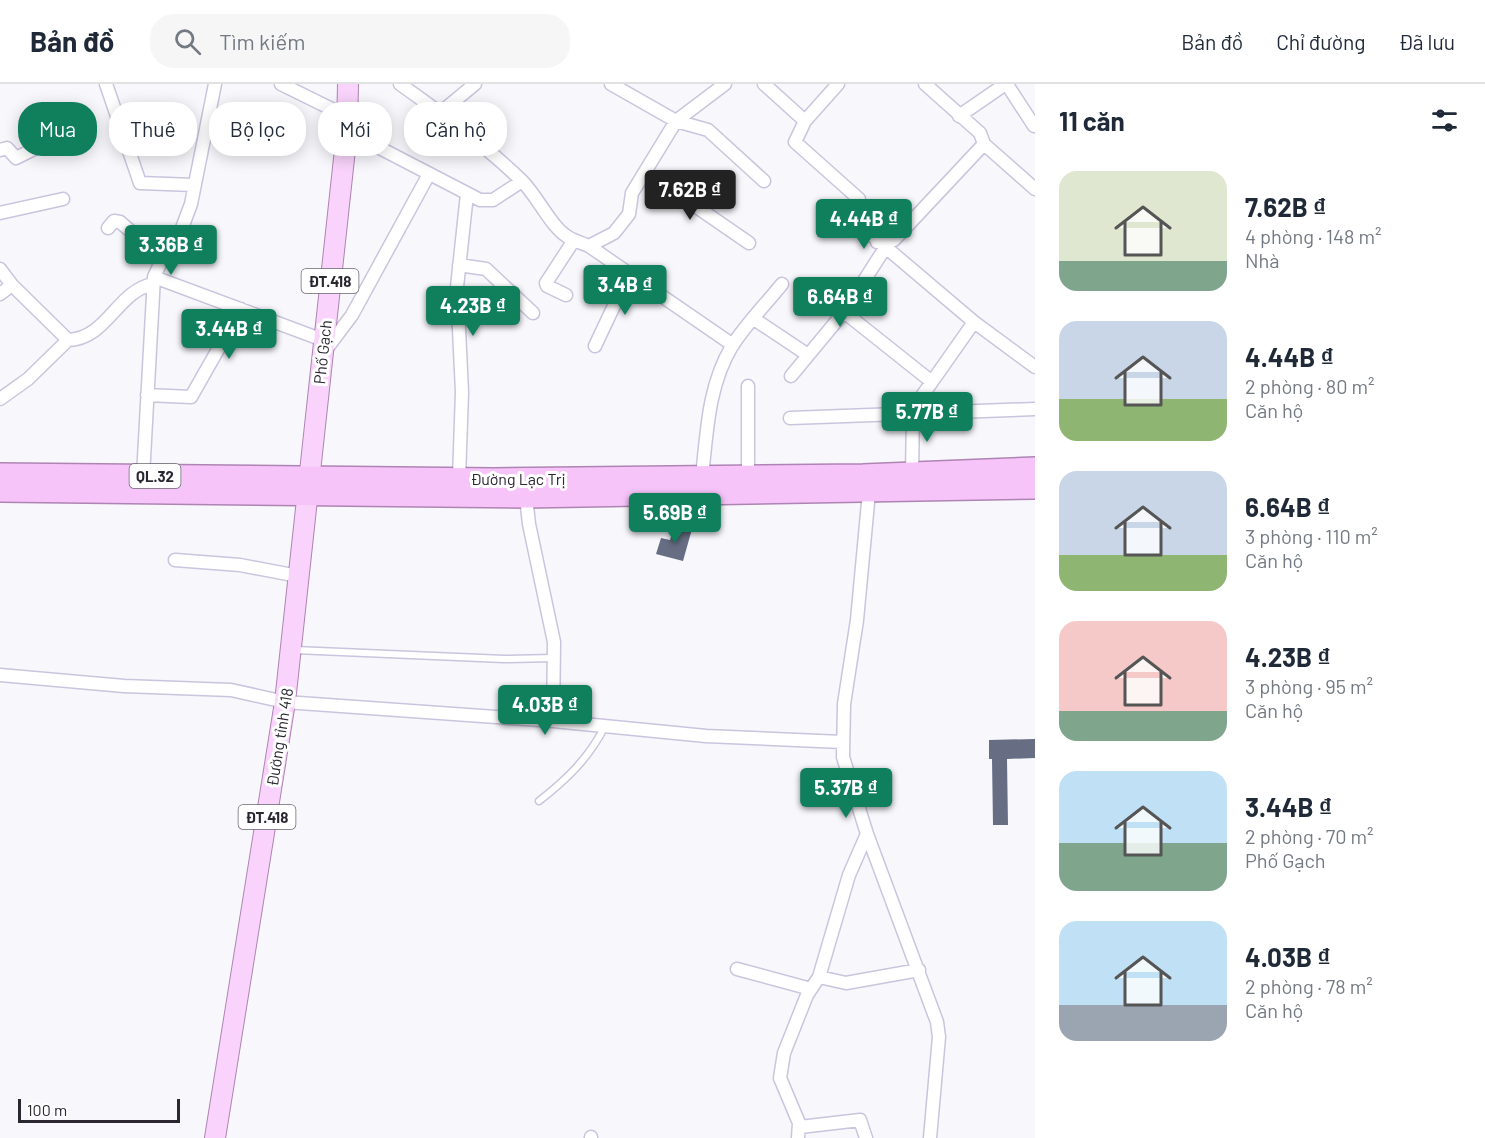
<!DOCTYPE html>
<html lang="vi">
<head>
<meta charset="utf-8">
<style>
	body { margin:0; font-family:Barlow,sans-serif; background:#f6f6f7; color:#1f2937; height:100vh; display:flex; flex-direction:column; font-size:22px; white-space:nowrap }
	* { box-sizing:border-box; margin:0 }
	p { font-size:20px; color:#747a83 }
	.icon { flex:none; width:33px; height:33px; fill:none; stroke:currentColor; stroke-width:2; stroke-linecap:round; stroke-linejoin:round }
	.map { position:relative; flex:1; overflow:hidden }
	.sheet { display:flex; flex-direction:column; background:#fff; width:450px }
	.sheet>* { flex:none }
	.banner { position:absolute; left:18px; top:18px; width:570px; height:54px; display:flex; gap:12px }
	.scale { position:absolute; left:18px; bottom:15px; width:162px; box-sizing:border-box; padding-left:6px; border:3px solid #2a2731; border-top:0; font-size:16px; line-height:21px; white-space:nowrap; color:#2a2731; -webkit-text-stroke:4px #fff; paint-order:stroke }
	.price { position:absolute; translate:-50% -51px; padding:0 14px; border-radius:6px; background:#0f7f5c; color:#fff; font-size:20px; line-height:39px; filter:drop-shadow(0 2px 3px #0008) }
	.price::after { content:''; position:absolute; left:50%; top:36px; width:18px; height:14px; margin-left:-9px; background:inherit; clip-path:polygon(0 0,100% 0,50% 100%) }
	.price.current { background:#222; color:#fff }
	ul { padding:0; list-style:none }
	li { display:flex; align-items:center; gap:18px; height:150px; padding:0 24px }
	li span { display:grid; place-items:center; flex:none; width:168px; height:120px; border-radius:18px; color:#555 }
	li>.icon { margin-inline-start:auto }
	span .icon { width:72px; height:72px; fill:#fffc; stroke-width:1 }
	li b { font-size:26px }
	h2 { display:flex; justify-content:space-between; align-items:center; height:72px; padding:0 24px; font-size:26px }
	.chip { padding:0 21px; border-radius:24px; background:#fff; box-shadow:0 3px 15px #0003; font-size:21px; line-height:54px }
	.chip.current { background:#0f7f5c; color:#fff }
	header { display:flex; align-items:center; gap:36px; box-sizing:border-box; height:84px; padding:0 30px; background:#fff; border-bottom:2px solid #e0e1e3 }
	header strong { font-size:28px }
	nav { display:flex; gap:33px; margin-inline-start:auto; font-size:21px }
	.search { width:420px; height:54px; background:#f6f6f7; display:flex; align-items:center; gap:15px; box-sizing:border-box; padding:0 21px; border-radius:24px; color:#747a83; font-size:22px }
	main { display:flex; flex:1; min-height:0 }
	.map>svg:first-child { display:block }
	.building { fill:#676e84 }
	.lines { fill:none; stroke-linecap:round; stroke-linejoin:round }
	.service-casing { stroke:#cbc4de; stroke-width:9 }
	.minor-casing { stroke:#cbc4de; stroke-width:15 }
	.primary-casing { stroke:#ae84b3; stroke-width:22 }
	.trunk-casing { stroke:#ae84b3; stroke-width:24 }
	.service { stroke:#fff; stroke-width:6 }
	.minor { stroke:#fff; stroke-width:12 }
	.primary { stroke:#f9d3fb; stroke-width:20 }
	.trunk { stroke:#f7c4fa; stroke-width:21 }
	.labels { text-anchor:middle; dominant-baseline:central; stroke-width:6; stroke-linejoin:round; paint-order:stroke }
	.shield { fill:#fff; stroke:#6a686f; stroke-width:1.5 }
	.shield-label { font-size:15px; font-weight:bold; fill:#2a2731 }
	.street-label { font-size:16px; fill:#2a2731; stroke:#fff }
</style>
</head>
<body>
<header>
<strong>Bản đồ</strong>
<div class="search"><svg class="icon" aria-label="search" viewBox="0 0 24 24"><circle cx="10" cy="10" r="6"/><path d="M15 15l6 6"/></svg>Tìm kiếm</div>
<nav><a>Bản đồ</a><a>Chỉ đường</a><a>Đã lưu</a></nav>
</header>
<main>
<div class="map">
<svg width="1035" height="1054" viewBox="0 0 1035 1054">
	<rect width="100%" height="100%" fill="#f8f7fc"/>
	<path class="building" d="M675,440L692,445L683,477L656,470L661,454L670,456Z
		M1035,655V674L1007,675L1008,741H993L992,675H989V656Z"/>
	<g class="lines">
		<g class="service-casing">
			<path id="service" d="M295,566L504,575L554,574
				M539,717C566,696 588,675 604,644"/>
		</g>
		<g class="minor-casing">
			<path id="minor" d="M106,0L140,99L194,101
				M281,0L348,33
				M400,0C442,30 485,61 522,97C538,113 551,143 568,153C574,157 582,159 589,162L733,261
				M611,0L676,37L725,0
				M764,0L805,37L795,58L859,115L856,138L974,238L1035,283
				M925,0L980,49L984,60L1035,105
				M440,29L475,0
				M959,32L1004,1L1008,2L1034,42
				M805,37L838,0
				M347,47L480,116H493L522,97
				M0,66L7,64L16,74L40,62
				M646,88L749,159
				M0,129L63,115
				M108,144L114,137L120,138L163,175
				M877,158L894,156L984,60
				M589,162L614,149L629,130L632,109L676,37L708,46L764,97
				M885,164L844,228L932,298
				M459,181L486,185L533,229
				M0,185L12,201L68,256C107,255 117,207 153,200
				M154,193L323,256
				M0,210L12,201
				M566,211L547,202L546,199L574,156
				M754,235L808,271
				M595,262L629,190
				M325,267L352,231L429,90
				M791,292L844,228
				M748,302V392
				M147,311L191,313L241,225
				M0,315L28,295L68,256
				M910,329L974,238
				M790,334L1035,325
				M912,389L913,329
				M143,392L154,193L166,167L179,152L191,120L215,0
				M702,392C707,348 708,302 732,262C746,240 766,220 782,200
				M459,394L462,308L457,203L467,110
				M869,408L857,536L844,620L843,673L867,750L937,938L939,953L930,1054
				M175,476L240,481L298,492
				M0,591L124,602L231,606L285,618L553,637L554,558L529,440L526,413
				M553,637L706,652L842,658
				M737,885L811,905
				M819,893L846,899L919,886
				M800,1043L860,1036L866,1054
				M591,1054V1053
				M798,1054L799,1039L780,994L784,969L807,911L819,893L849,791L867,750"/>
		</g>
		<g class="primary-casing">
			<path id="primary" d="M215,1054L285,618L347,47L348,0"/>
		</g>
		<g class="trunk-casing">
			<path id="trunk" d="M0,390L493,395L863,391L1035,384
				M0,407L526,413L1035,404"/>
		</g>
		<use href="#service" class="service"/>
		<use href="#minor" class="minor"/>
		<use href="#primary" class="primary"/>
		<use href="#trunk" class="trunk"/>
	</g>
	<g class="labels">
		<g class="shield">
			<rect x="301.5" y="185" width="57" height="24" rx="4.5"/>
			<rect x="129.5" y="380" width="51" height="24" rx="4.5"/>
			<rect x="238.5" y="721" width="57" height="24" rx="4.5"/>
		</g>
		<g class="shield-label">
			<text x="330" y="197">ĐT.418</text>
			<text x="155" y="392">QL.32</text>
			<text x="267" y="733">ĐT.418</text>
		</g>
		<g class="street-label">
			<text transform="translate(322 268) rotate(-84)">Phố Gạch</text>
			<text x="518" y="394">Đường Lạc Trị</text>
			<text transform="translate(279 653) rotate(-81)">Đường tỉnh 418</text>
		</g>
	</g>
</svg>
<div class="scale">100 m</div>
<b class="price current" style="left:690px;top:137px">7.62B ₫</b>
<b class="price" style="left:864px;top:166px">4.44B ₫</b>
<b class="price" style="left:171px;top:192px">3.36B ₫</b>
<b class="price" style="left:625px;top:232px">3.4B ₫</b>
<b class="price" style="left:840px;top:244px">6.64B ₫</b>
<b class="price" style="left:473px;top:253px">4.23B ₫</b>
<b class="price" style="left:229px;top:276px">3.44B ₫</b>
<b class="price" style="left:927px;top:359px">5.77B ₫</b>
<b class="price" style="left:675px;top:460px">5.69B ₫</b>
<b class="price" style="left:545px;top:652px">4.03B ₫</b>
<b class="price" style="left:846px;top:735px">5.37B ₫</b>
<div class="banner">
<a class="chip current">Mua</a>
<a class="chip">Thuê</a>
<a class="chip">Bộ lọc</a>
<a class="chip">Mới</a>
<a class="chip">Căn hộ</a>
</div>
</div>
<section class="sheet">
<h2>11 căn<svg class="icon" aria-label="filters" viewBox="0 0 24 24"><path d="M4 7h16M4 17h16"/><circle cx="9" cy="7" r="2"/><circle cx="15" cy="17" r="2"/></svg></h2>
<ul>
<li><span style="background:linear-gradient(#dfe7d0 75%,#7fa58c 0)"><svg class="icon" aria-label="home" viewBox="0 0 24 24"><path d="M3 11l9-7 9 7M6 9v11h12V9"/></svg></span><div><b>7.62B ₫</b><p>4 phòng · 148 m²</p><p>Nhà</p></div></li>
<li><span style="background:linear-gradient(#c9d6e8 65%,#8fb573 0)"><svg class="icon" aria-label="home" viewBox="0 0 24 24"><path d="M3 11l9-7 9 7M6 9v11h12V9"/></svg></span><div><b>4.44B ₫</b><p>2 phòng · 80 m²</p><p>Căn hộ</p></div></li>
<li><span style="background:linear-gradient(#c9d6e8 70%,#8fb573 0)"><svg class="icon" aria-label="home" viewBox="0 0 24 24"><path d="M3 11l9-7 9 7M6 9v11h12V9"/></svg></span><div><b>6.64B ₫</b><p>3 phòng · 110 m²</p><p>Căn hộ</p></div></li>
<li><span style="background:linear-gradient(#f6c9c9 75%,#7fa58c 0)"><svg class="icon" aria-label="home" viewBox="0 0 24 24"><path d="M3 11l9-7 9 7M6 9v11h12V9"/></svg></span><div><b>4.23B ₫</b><p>3 phòng · 95 m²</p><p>Căn hộ</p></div></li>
<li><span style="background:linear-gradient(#bfe0f5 60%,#7fa58c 0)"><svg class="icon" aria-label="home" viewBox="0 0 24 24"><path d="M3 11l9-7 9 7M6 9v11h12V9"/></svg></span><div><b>3.44B ₫</b><p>2 phòng · 70 m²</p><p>Phố Gạch</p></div></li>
<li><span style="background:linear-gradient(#bfe0f5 70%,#9aa5b1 0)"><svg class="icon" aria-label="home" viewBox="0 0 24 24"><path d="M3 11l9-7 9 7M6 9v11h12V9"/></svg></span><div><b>4.03B ₫</b><p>2 phòng · 78 m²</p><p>Căn hộ</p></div></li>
</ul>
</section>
</main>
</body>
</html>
